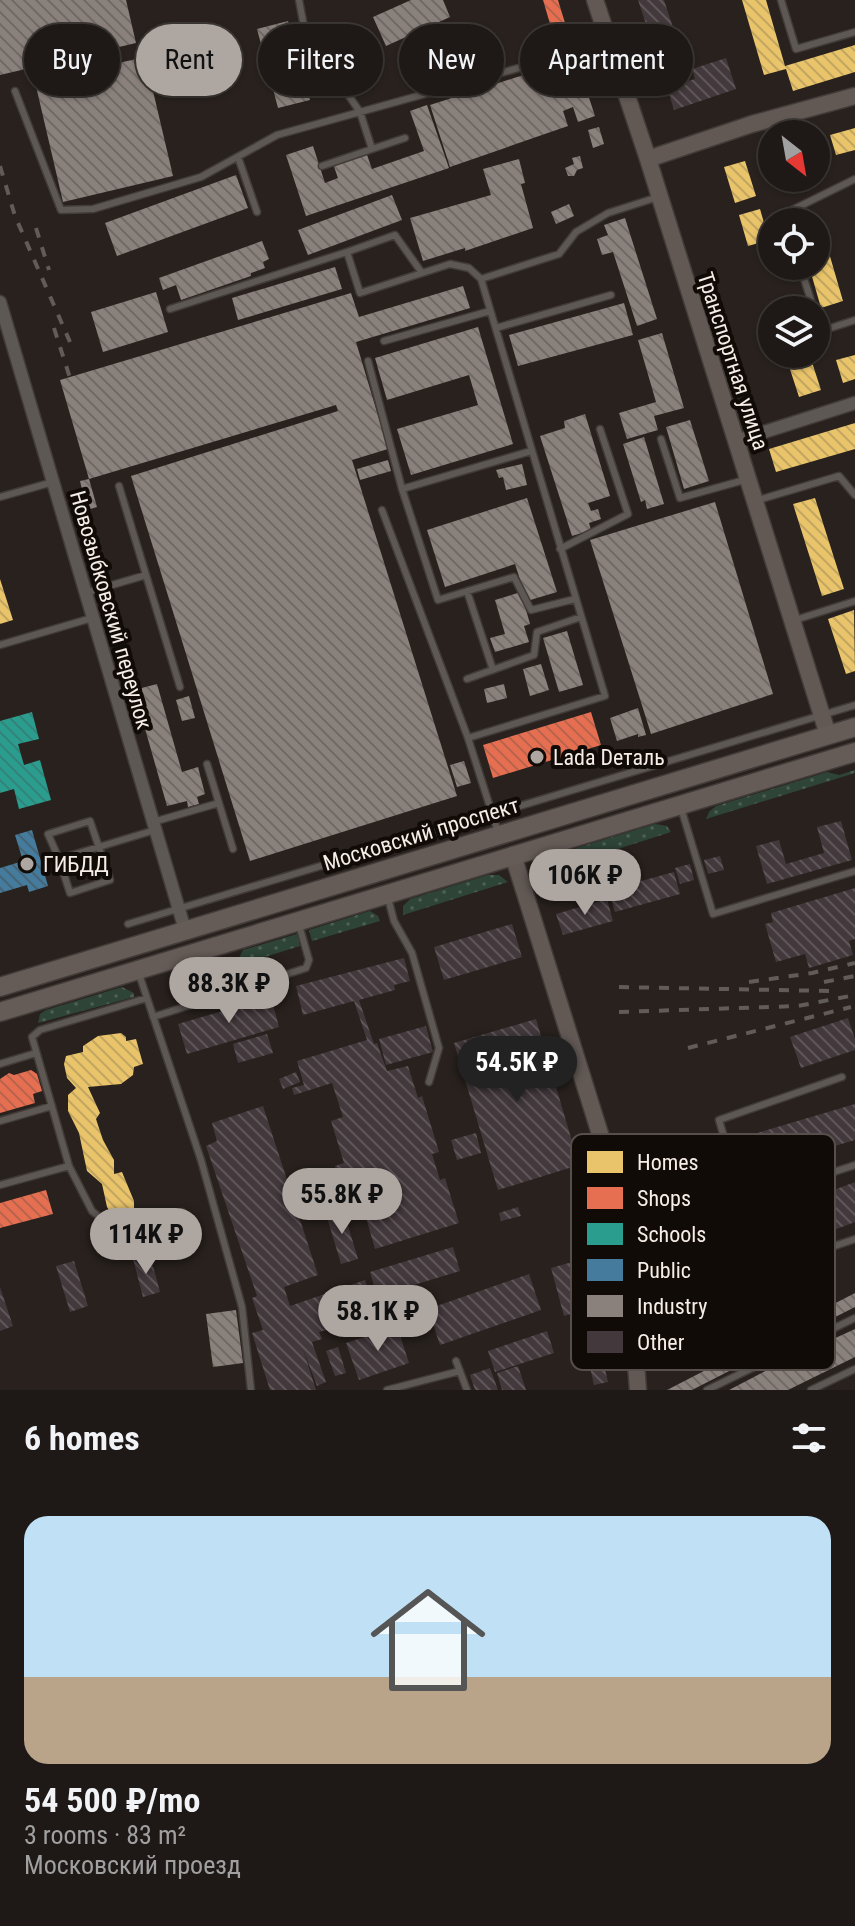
<!DOCTYPE html>
<html lang="en">
<head>
<meta charset="utf-8">
<style>
	body { margin:0; font-family:"Roboto Condensed",sans-serif; background:#26221f; color:#f1f3f6; height:100vh; display:flex; flex-direction:column; font-size:30px; white-space:nowrap }
	* { box-sizing:border-box; margin:0 }
	p { font-size:26px; color:#a1a0a1 }
	.icon { flex:none; width:44px; height:44px; fill:none; stroke:currentColor; stroke-width:2; stroke-linecap:round; stroke-linejoin:round }
	.map { position:relative; height:1390px; overflow:hidden }
	.side { display:flex; flex-direction:column; background:#1e1916; flex:1 }
	.side>* { flex:none }
	.banner { position:absolute; left:24px; top:24px; width:808px; height:72px; display:flex; gap:16px }
	.needle { width:52px; rotate:149deg }
	.controls { position:absolute; left:758px; top:120px; display:grid; gap:16px }
	.controls a { display:grid; place-items:center; width:72px; height:72px; border-radius:50%; background:#1e1916; box-shadow:0 2px 6px #0004,0 0 0 2px #3c3835; font-size:40px }
	.price { position:absolute; translate:-50% -68px; padding:0 18px; border-radius:28px; background:#aea6a0; color:#111; font-size:26px; line-height:52px; filter:drop-shadow(0 2px 4px #0008) }
	.price::after { content:''; position:absolute; left:50%; top:48px; width:24px; height:18px; margin-left:-12px; background:inherit; clip-path:polygon(0 0,100% 0,50% 100%) }
	.price.selected { background:#222; color:#fff }
	ul { padding:0; list-style:none }
	li { display:grid; align-content:center; gap:16px; height:424px; padding:0 24px }
	li+li { border-top:2px solid #3c3835 }
	li span { display:grid; place-items:center; height:248px; border-radius:24px; color:#555 }
	li>.icon { margin-inline-start:auto }
	span .icon { width:144px; height:144px; fill:#fffc; stroke-width:1 }
	li b { font-size:34px }
	h2 { display:flex; justify-content:space-between; align-items:center; height:96px; padding:0 24px; font-size:34px }
	.chip { padding:0 28px; border-radius:36px; background:#1e1916; box-shadow:0 2px 6px #0004,0 0 0 2px #3c3835; font-size:28px; line-height:72px }
	.chip.selected { background:#aea6a0; color:#111 }
	.map>svg:first-child { display:block }
	.grass { fill:url(#grass-dots) }
	.homes { fill:url(#homes-back-hatch) }
	.shops { fill:url(#shops-back-hatch) }
	.schools { fill:url(#schools-back-hatch) }
	.public { fill:url(#public-back-hatch) }
	.industry { fill:url(#industry-back-hatch) }
	.building { fill:url(#building-back-hatch) }
	.lines { fill:none; stroke-linecap:round; stroke-linejoin:round }
	.lane-casing { stroke:#423c39; stroke-width:9 }
	.street-casing { stroke:#423c39; stroke-width:15 }
	.secondary-casing { stroke:#423c39; stroke-width:19 }
	.primary-casing { stroke:#423c39; stroke-width:21 }
	.lane { stroke:#5e5854; stroke-width:6 }
	.street { stroke:#5e5854; stroke-width:12 }
	.secondary { stroke:#625955; stroke-width:16 }
	.primary { stroke:#655b57; stroke-width:18 }
	.rail { stroke:#615c58; stroke-width:4; stroke-dasharray:10 10; stroke-linecap:butt }
	.poi-dot { fill:#aea6a0; stroke:#110b08; stroke-width:3 }
	.labels { text-anchor:middle; dominant-baseline:central; stroke-width:8; stroke-linejoin:round; paint-order:stroke }
	.street-label { font-size:22px; fill:#f6ede7; stroke:#110b08 }
	.poi-label { font-size:22px; fill:#f6ede7; stroke:#110b08; text-anchor:start }
	.key { fill:#110b08; stroke:#564f4b; stroke-width:2 }
	.key-label { font-size:22px; fill:#f6ede7 }
</style>
</head>
<body>
<div class="map">
<svg width="855" height="1390" viewBox="0 0 855 1390">
	<defs>
		<pattern id="grass-dots" width="8" height="8" patternUnits="userSpaceOnUse" patternTransform="scale(2)"><rect width="8" height="8" fill="#2e4437"/><path d="M2 2h.1M6 6h.1" fill="none" stroke="#4d5f54" stroke-width="1.8" stroke-linecap="round"/></pattern>
		<pattern id="homes-back-hatch" width="6" height="6" patternUnits="userSpaceOnUse" patternTransform="scale(2)"><rect width="6" height="6" fill="#e9c46a"/><path d="M-1 5l2 2M0 0l6 6M5-1l2 2" fill="none" stroke="#c1a561"/></pattern>
		<pattern id="shops-back-hatch" width="6" height="6" patternUnits="userSpaceOnUse" patternTransform="scale(2)"><rect width="6" height="6" fill="#e76f51"/><path d="M-1 5l2 2M0 0l6 6M5-1l2 2" fill="none" stroke="#b8634d"/></pattern>
		<pattern id="schools-back-hatch" width="6" height="6" patternUnits="userSpaceOnUse" patternTransform="scale(2)"><rect width="6" height="6" fill="#2a9d8f"/><path d="M-1 5l2 2M0 0l6 6M5-1l2 2" fill="none" stroke="#348379"/></pattern>
		<pattern id="public-back-hatch" width="6" height="6" patternUnits="userSpaceOnUse" patternTransform="scale(2)"><rect width="6" height="6" fill="#457b9d"/><path d="M-1 5l2 2M0 0l6 6M5-1l2 2" fill="none" stroke="#476475"/></pattern>
		<pattern id="industry-back-hatch" width="6" height="6" patternUnits="userSpaceOnUse" patternTransform="scale(2)"><rect width="6" height="6" fill="#8a817c"/><path d="M-1 5l2 2M0 0l6 6M5-1l2 2" fill="none" stroke="#706a66"/></pattern>
		<pattern id="building-back-hatch" width="6" height="6" patternUnits="userSpaceOnUse" patternTransform="scale(2)"><rect width="6" height="6" fill="#43393d"/><path d="M-1 5l2 2M0 0l6 6M5-1l2 2" fill="none" stroke="#5f5659"/></pattern>
	</defs>
	<rect width="100%" height="100%" fill="#28211d"/>
	<path class="grass" d="M855,770V773L706,819L709,812L716,806L827,772L839,775Z
		M655,824L667,826L671,832L539,874L543,866L557,854Z
		M488,875H499L508,882L403,915V906L410,899Z
		M370,911L378,916L380,921L312,941L309,930Z
		M297,934L300,946L235,966L243,950Z
		M122,987L134,993V997L38,1023L40,1014L46,1010Z"/>
	<path class="homes" d="M742,0H766L785,66L855,45V72L793,91L786,69L764,75Z
		M855,128V150L836,155L830,135Z
		M745,161L756,196L735,203L724,167Z
		M760,209L769,240L748,246L739,215Z
		M818,215L843,301L821,308L809,266H816V222L795,221Z
		M855,355V379L843,383L836,360Z
		M810,356L821,390L799,397L788,363Z
		M855,423V449L776,472L769,449Z
		M815,498L844,589L822,596L793,504Z
		M0,579L13,620L0,624Z
		M854,610L855,671L846,674L828,619Z
		M121,1033L126,1037V1041L136,1039L143,1064L134,1067L133,1075L121,1084L88,1087L100,1113L96,1119L103,1140L114,1160V1174L122,1172L134,1201V1216L117,1222L107,1207L102,1184L87,1171L79,1133L68,1111V1095L76,1088L67,1078L64,1064L66,1056L83,1052V1046L98,1036Z"/>
	<path class="shops" d="M543,0H558L569,36L555,41Z
		M591,712L601,745L493,778L483,745Z
		M31,1070L37,1074L42,1091L33,1094L35,1103L0,1113V1079L9,1073L14,1075Z
		M46,1190L53,1214L0,1228V1203Z"/>
	<path class="schools" d="M32,712L39,739L18,744L24,765L40,760L51,800L19,809L14,789L0,793V721Z"/>
	<path class="public" d="M32,830L48,886L29,892L27,885L0,893V868L23,861L15,835Z"/>
	<path class="industry" d="M0,0H126L136,43L0,75Z
		M411,0H443L450,17L386,46L373,17Z
		M288,21L310,100L278,108L257,29Z
		M145,57L173,176L63,202L35,82Z
		M576,58L595,116L578,122L573,107L563,111L568,126L450,167L430,105Z
		M474,63L477,72L449,80L446,72Z
		M427,105L449,168L306,216L286,155L313,146L325,183L338,178L333,164L366,152L372,169L424,151L410,111Z
		M599,127L604,144L593,148L588,130Z
		M580,156L583,168L577,170L574,176H568L565,168L574,164L572,158Z
		M519,159L525,183L521,184L533,228L465,251V248L423,261L410,218L491,195L483,169Z
		M236,175L248,208L117,256L105,223Z
		M392,195L402,220L308,255L298,230Z
		M569,204L574,216L556,224L551,212Z
		M625,218L657,319L637,326L613,252L602,255L597,239L608,235L604,225Z
		M262,241L269,259L263,262L265,268L251,273V276L181,300L176,285L163,290L159,278Z
		M335,267L342,289L238,320L232,298Z
		M463,286L470,308L356,342L388,449L352,460L457,796L250,861L131,476L338,411L336,405L89,479L60,380L351,293L359,317Z
		M156,292L168,332L103,352L91,312Z
		M624,303L633,335L518,366L509,335Z
		M478,327L513,444L411,475L397,429L478,405L469,375L387,400L375,358Z
		M662,333L684,408L654,416L658,430L627,439L619,413L656,402L638,340Z
		M585,414L610,496L588,503L591,511L598,509L601,519L589,523L591,530L572,536L540,436L565,428L564,421Z
		M690,420L709,481L684,489L666,427Z
		M644,437L664,504L647,509L645,500L641,502L623,444Z
		M388,460L391,471L360,480L357,469Z
		M522,464L527,485L506,490L503,477L499,478L496,470Z
		M89,479L97,507L87,510L80,481Z
		M527,498L557,592L527,601L515,564L445,587L427,530Z
		M715,502L773,694L651,734L590,540Z
		M521,592L530,624L524,626L529,642L495,652L490,638L505,634L495,600Z
		M567,631L583,685L559,692L543,638Z
		M541,664L549,690L530,696L523,669Z
		M157,684L182,772L198,767L205,794L197,797L199,804L188,807L187,801L167,806L134,690Z
		M504,684L507,698L487,703L484,689Z
		M189,696L195,718L182,721L176,700Z
		M638,708L646,735L638,737V734L617,741L610,718Z
		M464,761L471,783L457,787L450,765Z
		M855,1293V1307L692,1390H667Z
		M236,1310L243,1363L213,1367L206,1314Z
		M855,1329V1357L788,1390H729L777,1365L775,1362L803,1348L805,1352Z"/>
	<path class="building" d="M638,0H664L685,64L680,65L682,72L685,71L688,81L695,79L692,69L726,58L736,89L674,110L664,78L675,74L673,68L662,72Z
		M841,821L852,860L767,884L756,846L779,840L786,864L824,853L817,827Z
		M720,856L724,870L708,874L704,860Z
		M690,864L694,880L680,884L675,868Z
		M674,872L680,894L615,912L608,890Z
		M855,888V939L849,941L853,955L809,968L805,954L776,962L765,924L773,922L771,913Z
		M607,899L613,921L563,935L556,914Z
		M512,924L522,957L444,980L434,947Z
		M404,958L410,981L394,985L395,990L359,1000L374,1044L377,1043L387,1071L408,1066L418,1098L422,1096L439,1152L432,1154L440,1180L445,1178L459,1223L375,1249L359,1193L344,1198L335,1166L344,1163L331,1121L343,1117L332,1083L294,1095L292,1088L304,1085L297,1061L367,1040L354,1001L303,1015L296,986Z
		M271,997L279,1027L187,1054L178,1024Z
		M848,1018L855,1039V1050L801,1068L790,1037Z
		M536,1019L579,1165L498,1190L454,1043Z
		M426,1026L433,1052L386,1065L379,1039Z
		M267,1034L273,1053L238,1063L233,1044Z
		M296,1072L300,1082L283,1089L279,1079Z
		M855,1104V1140L747,1172L737,1139Z
		M263,1106L318,1275L284,1287L290,1306L365,1280L374,1306L324,1324L327,1330L319,1332L322,1339L312,1342L326,1382L317,1386L303,1349L316,1390H270L252,1333L263,1330L252,1298L257,1296L206,1146L217,1141L212,1123Z
		M476,1133L481,1153L457,1160L451,1140Z
		M328,1180L336,1206L325,1210L316,1184Z
		M855,1182V1222L712,1276L699,1241Z
		M518,1207L521,1216L501,1221L499,1213Z
		M343,1209L358,1259L341,1264L326,1214Z
		M453,1247L460,1271L377,1296L370,1272Z
		M604,1253L617,1300L564,1316L551,1268Z
		M150,1255L160,1292L143,1297L133,1259Z
		M74,1261L88,1306L70,1312L56,1266Z
		M529,1274L541,1310L440,1345L428,1309Z
		M0,1287L13,1326L0,1331Z
		M397,1326L409,1363L359,1380L346,1343Z
		M547,1331L554,1353L495,1372L488,1351Z
		M338,1347L346,1373L335,1376L326,1351Z
		M603,1360L608,1382L594,1385L589,1363Z
		M518,1366L526,1390H502L497,1373Z
		M490,1368L498,1390H475L470,1375Z"/>
	<g class="lines">
		<g class="lane-casing">
			<path id="lane" d="M299,0L305,32L360,112L372,149L322,166
				M781,0L796,49L855,32
				M15,91L61,210L93,209L201,177L277,135L609,43
				M372,149L405,138
				M238,157L257,212
				M787,222L784,214L855,179
				M347,252L395,235L422,273
				M800,266L814,310
				M170,309L347,252L360,293L450,264L469,268L481,279L559,254L576,232L608,213L658,197
				M816,316L821,331L855,320
				M496,328L611,295
				M384,341L490,311
				M368,361L402,489L531,451
				M661,439L680,498L748,479
				M119,486L180,687
				M402,489L438,600L514,577L531,610L575,599
				M0,497L53,482
				M755,501L839,476L855,495
				M382,510L468,738L605,696L481,279
				M560,549L628,514L600,429
				M467,591L493,670
				M85,593L146,575
				M795,620L855,601
				M0,645L92,618
				M467,679L534,655L537,632L581,617
				M468,738L498,832
				M207,764L233,849
				M681,808L713,914L855,871
				M153,822L219,803
				M59,859L48,834L90,821L110,880L70,893L59,859L155,830
				M388,898L394,921L412,953L439,1048L429,1082
				M128,924L855,705
				M139,974L201,1160L242,1307L251,1390
				M147,998L40,1030L32,1037L69,1166L92,1211L109,1225L128,1228L182,1212
				M153,1017L306,968L309,960L299,925
				M0,1064L36,1053
				M0,1121L52,1106
				M0,1185L69,1166
				M743,1201L719,1120L842,1077
				M687,1251L679,1222L855,1165
				M634,1314L855,1239
				M456,1361L467,1390
				M387,1390L460,1371
				M707,1390L855,1318
				M811,1390L855,1369"/>
		</g>
		<g class="street-casing">
			<path id="street" d="M0,302L185,930
				M736,441L855,403"/>
		</g>
		<g class="secondary-casing">
			<path id="secondary" d="M595,0L648,159L828,735
				M648,159L752,124L855,96
				M513,855L611,1169L627,1245L638,1390"/>
		</g>
		<g class="primary-casing">
			<path id="primary" d="M0,987L855,727
				M0,1012L855,752"/>
		</g>
		<use href="#lane" class="lane"/>
		<use href="#street" class="street"/>
		<use href="#secondary" class="secondary"/>
		<use href="#primary" class="primary"/>
		<path class="rail" d="M0,166L15,216L70,342
			M36,228L49,270
			M54,328L71,381
			M749,982L812,973L855,963
			M824,982L855,976
			M619,987L831,991
			M619,1012L798,1006L855,995
			M688,1048L851,1007"/>
	</g>
	<g class="poi-dot">
		<circle cx="537" cy="757" r="8"/>
		<circle cx="27" cy="864" r="8"/>
	</g>
	<g class="labels">
		<g class="street-label">
			<text transform="translate(733 361) rotate(72)">Транспортная улица</text>
			<text transform="translate(111 610) rotate(74)">Новозыбковский переулок</text>
			<text transform="translate(421 834) rotate(-17)">Московский проспект</text>
		</g>
		<g class="poi-label">
			<text x="553" y="757">Lada Dеталь</text>
			<text x="43" y="864">ГИБДД</text>
		</g>
	</g>
	<rect x="571" y="1134" width="264" height="236" rx="12" class="key"/>
	<rect x="587" y="1151" width="36" height="22" fill="#e9c46a"/>
	<rect x="587" y="1187" width="36" height="22" fill="#e76f51"/>
	<rect x="587" y="1223" width="36" height="22" fill="#2a9d8f"/>
	<rect x="587" y="1259" width="36" height="22" fill="#457b9d"/>
	<rect x="587" y="1295" width="36" height="22" fill="#8a817c"/>
	<rect x="587" y="1331" width="36" height="22" fill="#43393d"/>
	<g class="key-label">
		<text x="637" y="1170">Homes</text>
		<text x="637" y="1206">Shops</text>
		<text x="637" y="1242">Schools</text>
		<text x="637" y="1278">Public</text>
		<text x="637" y="1314">Industry</text>
		<text x="637" y="1350">Other</text>
	</g>
</svg>
<div class="controls">
<a><svg class="needle" viewBox="-14 -14 28 28"><path d="M0-13l5 13h-10z" fill="#e53935"/><path d="M0 13l5-13h-10z" fill="#a1a0a1"/></svg></a>
<a><svg class="icon" aria-label="locate" viewBox="0 0 24 24"><circle cx="12" cy="12" r="6"/><path d="M12 2v4M12 18v4M2 12h4M18 12h4"/></svg></a>
<a><svg class="icon" aria-label="layers" viewBox="0 0 24 24"><path d="M12 4l9 5-9 5-9-5zM3 14l9 5 9-5"/></svg></a>
</div>
<b class="price" style="left:585px;top:917px">106K ₽</b>
<b class="price" style="left:229px;top:1025px">88.3K ₽</b>
<b class="price selected" style="left:517px;top:1104px">54.5K ₽</b>
<b class="price" style="left:342px;top:1236px">55.8K ₽</b>
<b class="price" style="left:146px;top:1276px">114K ₽</b>
<b class="price" style="left:378px;top:1353px">58.1K ₽</b>
<div class="banner">
<a class="chip">Buy</a>
<a class="chip selected">Rent</a>
<a class="chip">Filters</a>
<a class="chip">New</a>
<a class="chip">Apartment</a>
</div>
</div>
<section class="side">
<h2>6 homes<svg class="icon" aria-label="filters" viewBox="0 0 24 24"><path d="M4 7h16M4 17h16"/><circle cx="9" cy="7" r="2"/><circle cx="15" cy="17" r="2"/></svg></h2>
<ul>
<li><span style="background:linear-gradient(#bfe0f5 65%,#b9a48a 0)"><svg class="icon" aria-label="home" viewBox="0 0 24 24"><path d="M3 11l9-7 9 7M6 9v11h12V9"/></svg></span><div><b>54 500 ₽/mo</b><p>3 rooms · 83 m²</p><p>Московский проезд</p></div></li>
</ul>
</section>
</body>
</html>
